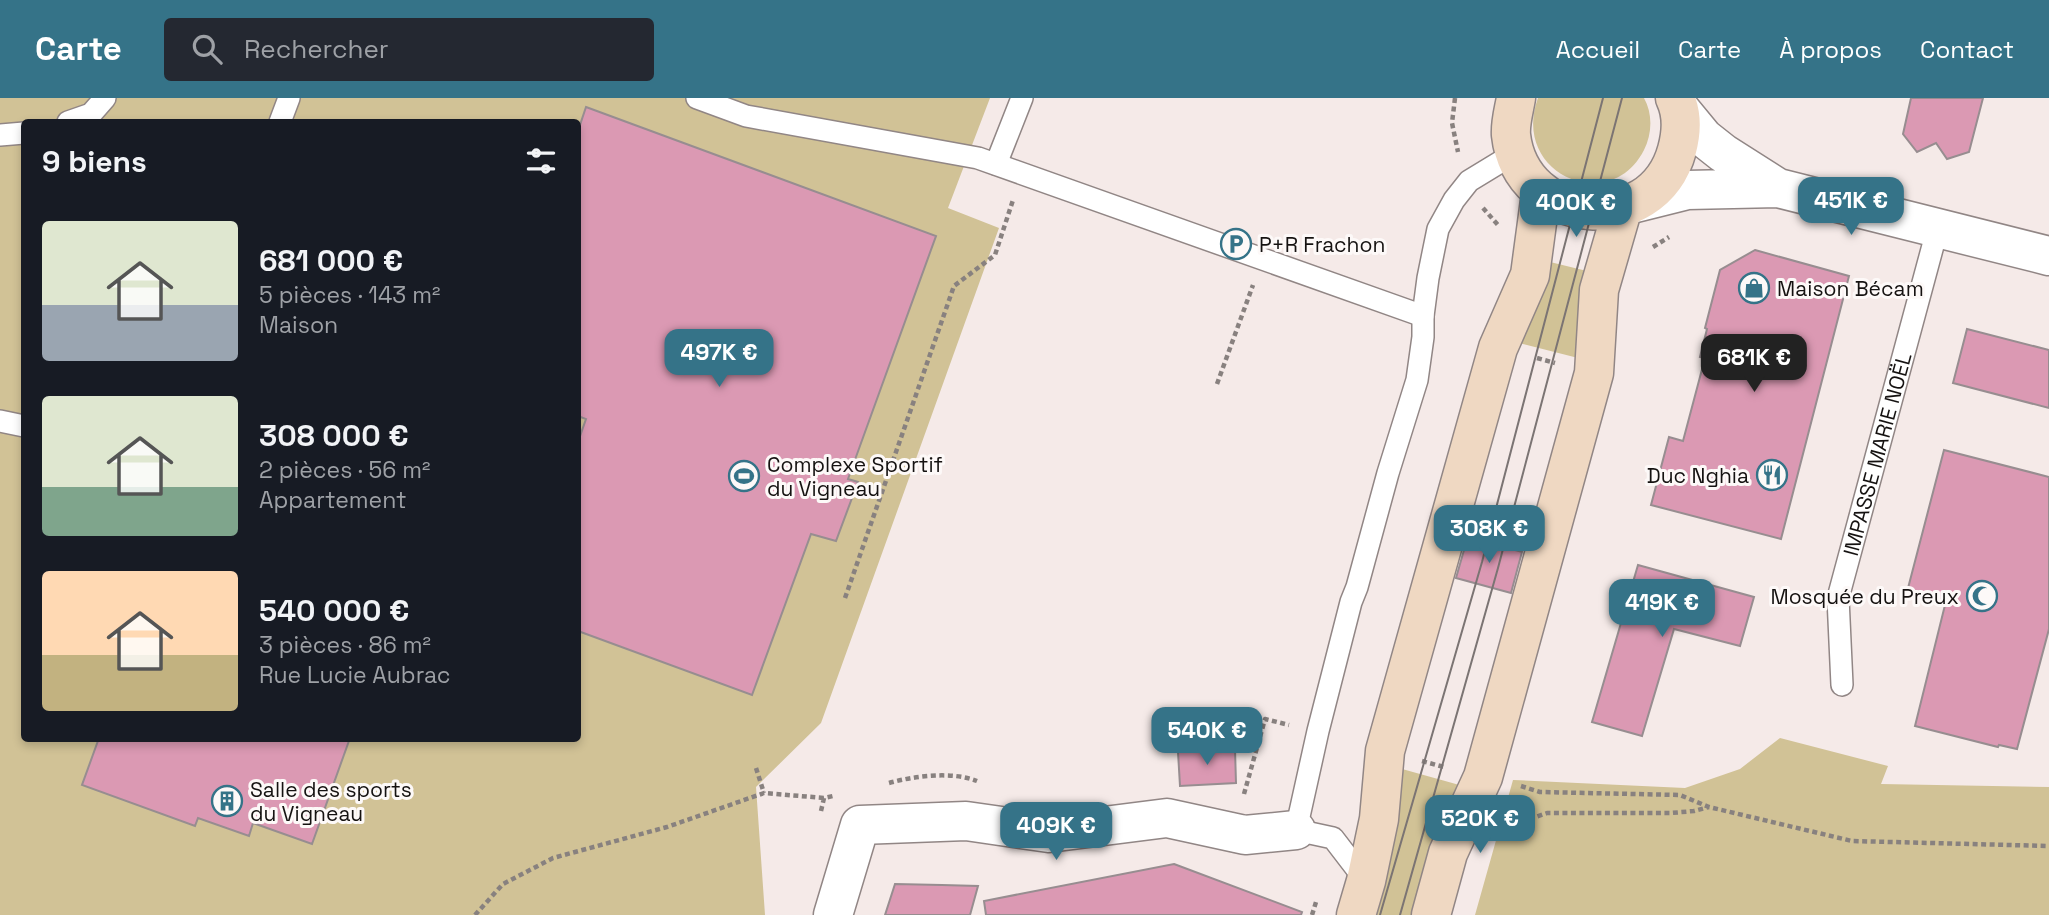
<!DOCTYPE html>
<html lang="fr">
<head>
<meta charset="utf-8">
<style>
	body { margin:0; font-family:"Space Grotesk",sans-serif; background:#242831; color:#f1f3f6; height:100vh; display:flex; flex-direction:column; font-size:26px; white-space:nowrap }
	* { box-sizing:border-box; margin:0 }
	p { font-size:23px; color:#9ea1a6 }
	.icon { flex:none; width:38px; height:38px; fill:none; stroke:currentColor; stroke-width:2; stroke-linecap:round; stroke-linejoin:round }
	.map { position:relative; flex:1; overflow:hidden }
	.details { position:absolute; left:21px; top:21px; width:560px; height:623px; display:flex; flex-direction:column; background:#171b24; border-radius:7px; box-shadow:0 4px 10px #0003 }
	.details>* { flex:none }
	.price { position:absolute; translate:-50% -60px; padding:0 16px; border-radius:14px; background:#357388; color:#fff; font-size:23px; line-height:46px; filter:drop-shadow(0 2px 4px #0008) }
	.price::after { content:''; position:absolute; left:50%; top:42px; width:21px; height:16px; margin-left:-10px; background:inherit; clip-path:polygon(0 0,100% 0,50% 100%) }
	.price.selected { background:#222; color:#fff }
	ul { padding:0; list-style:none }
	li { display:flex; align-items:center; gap:21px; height:175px; padding:0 21px }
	li span { display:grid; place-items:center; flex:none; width:196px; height:140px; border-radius:7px; color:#555 }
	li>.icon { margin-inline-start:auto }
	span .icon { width:84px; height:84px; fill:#fffc; stroke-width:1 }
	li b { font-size:30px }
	h2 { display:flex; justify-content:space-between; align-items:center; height:84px; padding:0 21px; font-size:30px }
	header { display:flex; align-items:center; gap:42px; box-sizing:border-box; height:98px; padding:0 35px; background:#357388; color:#fff }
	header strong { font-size:33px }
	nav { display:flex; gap:38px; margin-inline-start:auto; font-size:24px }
	.search { width:490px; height:63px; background:#242831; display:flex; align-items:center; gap:18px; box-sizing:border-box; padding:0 24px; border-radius:7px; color:#9ea1a6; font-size:26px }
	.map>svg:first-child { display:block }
	.green { fill:#d1c296; fill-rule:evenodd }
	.building { fill:#db99b3; stroke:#978d90; stroke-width:2 }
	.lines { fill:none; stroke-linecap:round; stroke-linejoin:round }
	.lane-casing { stroke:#918685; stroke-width:24 }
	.street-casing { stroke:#918685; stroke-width:41 }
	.secondary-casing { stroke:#918685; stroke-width:41 }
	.path { stroke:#88817f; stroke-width:4.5; stroke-dasharray:5 3.5; stroke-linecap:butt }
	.lane { stroke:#fff; stroke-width:21 }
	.street { stroke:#fff; stroke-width:38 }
	.secondary { stroke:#efd8c2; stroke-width:38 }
	.tram { stroke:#7b7473; stroke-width:2 }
	.labels { text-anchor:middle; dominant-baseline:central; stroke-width:6; stroke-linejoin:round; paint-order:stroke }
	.poi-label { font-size:21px; fill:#151211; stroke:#fdf9f8; text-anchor:start }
	.street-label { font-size:21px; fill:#151211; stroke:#fdf9f8 }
</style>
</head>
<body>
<header>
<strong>Carte</strong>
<div class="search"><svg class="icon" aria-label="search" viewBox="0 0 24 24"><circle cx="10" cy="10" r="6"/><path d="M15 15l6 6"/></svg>Rechercher</div>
<nav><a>Accueil</a><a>Carte</a><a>À propos</a><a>Contact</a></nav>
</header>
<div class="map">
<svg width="2049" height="817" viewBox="0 0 2049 817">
	<rect width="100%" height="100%" fill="#f5eae8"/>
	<path class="green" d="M0,0H990L948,110L999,130L821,625L756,689L765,817H0ZM24,24H578V640H24Z
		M1538,0H1644C1653,16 1652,36 1644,52C1610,119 1510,76 1538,0Z
		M1546,163L1591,174L1582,261L1511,243Z
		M1780,640L1888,668L1881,686L2049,689V817H1475L1513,682L1685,690L1740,671Z
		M1395,669L1463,688L1416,817H1365Z"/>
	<path class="building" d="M1911,0H1983L1969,54L1947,61L1936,45L1917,54L1903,36Z
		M586,9L936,138L848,381L858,384L836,443L811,436L752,597L578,533V344L586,321L578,318V33Z
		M1755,152L1849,178L1781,441L1651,407L1669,339L1683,343L1705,260L1700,259L1707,231L1705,230L1720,172Z
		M1967,231L2049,252V310L1953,285Z
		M1944,352L2049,379V531L2017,651L1999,647L1998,649L1915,628L1946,503L1907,494Z
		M1468,438L1522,454L1511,495L1456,480Z
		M1638,467L1754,499L1740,548L1674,531L1642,638L1592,624Z
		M99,640H350L312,746L253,725L249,738L198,720L195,728L82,687Z
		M1235,651L1236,685L1180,688L1178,654Z
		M1174,766L1302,814L1301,817H986L984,803Z
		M895,786L942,787L978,788L970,817H885Z"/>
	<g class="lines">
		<g class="lane-casing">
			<g id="lane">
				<path d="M697,0L746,18L978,60L1423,218"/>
				<path d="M68,24L91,16L105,0"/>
				<path d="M280,24L289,0"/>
				<path d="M0,37L24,35"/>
				<path d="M996,66L1022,0"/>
				<path d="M0,323L24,328"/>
				<path id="s1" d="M1842,587L1838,500L1938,129"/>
				<path d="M1366,783L1333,740L1296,732L1318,633L1351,504L1357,489L1388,375L1417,282L1423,239V218L1428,180L1438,131L1454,102L1469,83L1515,55"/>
			</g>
		</g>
		<g class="street-casing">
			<path id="street" d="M1680,11L1704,40L1723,55L1778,90
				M1635,105L1687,92L1778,90L2049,158
				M833,817L860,727L966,723L1049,735L1167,720L1245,737L1296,732"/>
		</g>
		<g class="secondary-casing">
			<path id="secondary" d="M1516,0C1514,12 1510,25 1511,37C1521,128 1653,141 1677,52C1682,34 1683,17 1675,0
				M1356,817L1366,783L1379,721L1385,653L1498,250L1530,177L1541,95
				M1431,817L1448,755L1483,679L1594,275L1599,192L1623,109"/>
		</g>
		<path class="path" d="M1455,0L1452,25L1458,54
			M1483,110L1498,127
			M1653,149L1669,139
			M1537,260L1555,265
			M1217,286L1253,187
			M845,500L954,188L995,157L1013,102
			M1422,663L1444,669
			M756,670L764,695
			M889,685C914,678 952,673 977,683
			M1521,688L1540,694L1680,697L1709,709L1852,743L2049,748
			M1244,696L1265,621L1289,627
			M821,713L824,700L833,698
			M1500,738L1527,722L1547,715H1671L1694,713L1709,709
			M475,817L503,786L553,760L667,729L764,695L824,700
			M1312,817L1316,804"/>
		<use href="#lane" class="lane"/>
		<use href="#street" class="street"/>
		<use href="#secondary" class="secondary"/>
		<path class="tram" d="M1380,817L1482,464L1603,0
			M1400,817L1498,470L1622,0"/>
	</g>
	<defs>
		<g id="parking-ring" transform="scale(1.575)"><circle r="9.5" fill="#fdf9f8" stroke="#357388" stroke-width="1.5"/><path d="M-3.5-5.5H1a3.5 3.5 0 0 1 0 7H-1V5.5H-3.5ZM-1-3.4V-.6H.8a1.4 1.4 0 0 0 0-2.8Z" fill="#357388"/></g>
		<g id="shop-ring" transform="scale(1.575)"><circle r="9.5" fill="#fdf9f8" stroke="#357388" stroke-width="1.5"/><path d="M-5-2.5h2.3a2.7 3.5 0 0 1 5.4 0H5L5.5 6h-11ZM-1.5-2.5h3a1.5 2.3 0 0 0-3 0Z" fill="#357388"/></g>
		<g id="restaurant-ring" transform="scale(1.575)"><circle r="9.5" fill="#fdf9f8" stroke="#357388" stroke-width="1.5"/><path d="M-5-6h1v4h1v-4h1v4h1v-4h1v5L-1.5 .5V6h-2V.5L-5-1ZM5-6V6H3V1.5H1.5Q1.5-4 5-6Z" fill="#357388"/></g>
		<g id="stadium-ring" transform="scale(1.575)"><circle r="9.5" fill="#fdf9f8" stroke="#357388" stroke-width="1.5"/><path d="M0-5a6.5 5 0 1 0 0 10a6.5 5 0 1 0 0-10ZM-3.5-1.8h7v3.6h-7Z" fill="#357388"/></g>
		<g id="mosque-ring" transform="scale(1.575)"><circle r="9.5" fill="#fdf9f8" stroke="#357388" stroke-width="1.5"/><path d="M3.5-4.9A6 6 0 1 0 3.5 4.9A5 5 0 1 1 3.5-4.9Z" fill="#357388"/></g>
		<g id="building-ring" transform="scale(1.575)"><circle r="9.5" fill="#fdf9f8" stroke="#357388" stroke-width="1.5"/><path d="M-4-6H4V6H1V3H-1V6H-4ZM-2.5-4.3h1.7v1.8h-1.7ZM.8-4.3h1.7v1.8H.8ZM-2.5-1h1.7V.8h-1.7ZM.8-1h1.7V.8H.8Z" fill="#357388"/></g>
	</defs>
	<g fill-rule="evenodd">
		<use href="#parking-ring" x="1236" y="146"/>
		<use href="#shop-ring" x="1754" y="190"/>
		<use href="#restaurant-ring" x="1772" y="377"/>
		<use href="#stadium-ring" x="744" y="378"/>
		<use href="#mosque-ring" x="1982" y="498"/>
		<use href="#building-ring" x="227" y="703"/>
	</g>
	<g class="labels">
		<g class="poi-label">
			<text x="1259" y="146">P+R Frachon</text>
			<text x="1777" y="190">Maison Bécam</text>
			<text x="767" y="366">Complexe Sportif<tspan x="767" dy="24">du Vigneau</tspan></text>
			<text x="1749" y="377" text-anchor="end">Duc Nghia</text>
			<text x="1959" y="498" text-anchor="end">Mosquée du Preux</text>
			<text x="250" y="691">Salle des sports<tspan x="250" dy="24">du Vigneau</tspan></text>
		</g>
		<g class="street-label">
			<text stroke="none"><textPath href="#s1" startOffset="236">IMPASSE MARIE NOËL</textPath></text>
		</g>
	</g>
</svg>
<b class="price" style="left:1851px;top:139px">451K €</b>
<b class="price" style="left:1576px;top:141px">400K €</b>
<b class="price" style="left:719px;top:291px">497K €</b>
<b class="price selected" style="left:1754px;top:296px">681K €</b>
<b class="price" style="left:1489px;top:467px">308K €</b>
<b class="price" style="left:1662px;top:541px">419K €</b>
<b class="price" style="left:1207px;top:669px">540K €</b>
<b class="price" style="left:1480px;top:757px">520K €</b>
<b class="price" style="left:1056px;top:764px">409K €</b>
<section class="details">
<h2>9 biens<svg class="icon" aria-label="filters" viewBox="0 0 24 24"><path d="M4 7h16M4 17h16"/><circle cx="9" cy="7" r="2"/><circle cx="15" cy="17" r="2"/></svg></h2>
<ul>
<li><span style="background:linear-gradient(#dfe7d0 60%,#9aa5b1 0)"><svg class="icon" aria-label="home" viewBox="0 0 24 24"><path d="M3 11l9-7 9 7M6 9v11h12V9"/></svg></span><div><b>681 000 €</b><p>5 pièces · 143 m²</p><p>Maison</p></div></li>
<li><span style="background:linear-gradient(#dfe7d0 65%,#7fa58c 0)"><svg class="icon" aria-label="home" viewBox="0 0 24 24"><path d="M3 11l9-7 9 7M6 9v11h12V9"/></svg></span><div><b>308 000 €</b><p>2 pièces · 56 m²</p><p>Appartement</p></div></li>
<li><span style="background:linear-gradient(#ffd9b3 60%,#c2b280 0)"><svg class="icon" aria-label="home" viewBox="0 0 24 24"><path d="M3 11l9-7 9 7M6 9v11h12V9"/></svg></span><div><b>540 000 €</b><p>3 pièces · 86 m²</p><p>Rue Lucie Aubrac</p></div></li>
</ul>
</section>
</div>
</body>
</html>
